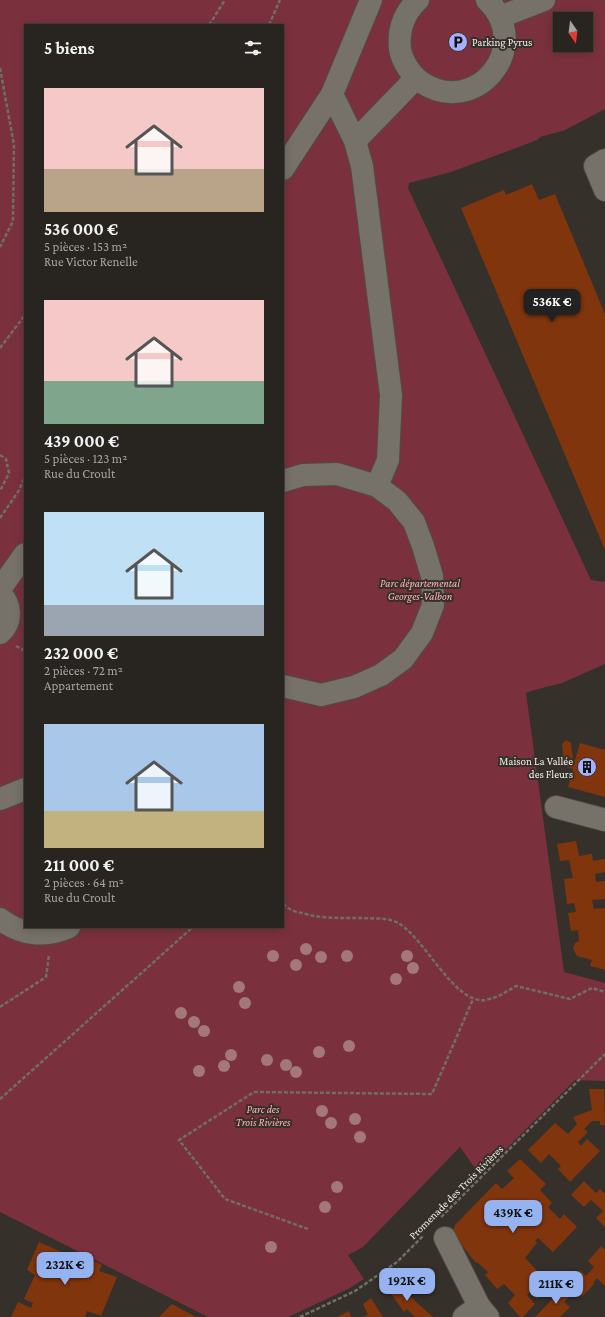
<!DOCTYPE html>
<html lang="fr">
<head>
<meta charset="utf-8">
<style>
	body { margin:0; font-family:"Crimson Pro",serif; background:#34302c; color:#f1f3f6; height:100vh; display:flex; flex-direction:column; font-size:15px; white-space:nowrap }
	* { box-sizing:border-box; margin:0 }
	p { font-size:13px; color:#a5a4a4 }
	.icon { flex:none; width:22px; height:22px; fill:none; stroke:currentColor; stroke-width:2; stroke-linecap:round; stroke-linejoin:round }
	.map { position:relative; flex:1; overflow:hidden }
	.panel { position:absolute; left:24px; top:24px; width:260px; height:904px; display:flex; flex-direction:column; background:#28241f; border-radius:0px; box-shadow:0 2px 10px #0003,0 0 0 1px #44413d }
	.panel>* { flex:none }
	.needle { width:26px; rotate:166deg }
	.fabs { position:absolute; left:553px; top:12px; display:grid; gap:8px }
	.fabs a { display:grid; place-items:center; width:40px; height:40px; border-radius:0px; background:#28241f; box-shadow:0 2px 10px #0003,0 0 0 1px #44413d; font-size:20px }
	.price { position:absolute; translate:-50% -34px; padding:0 9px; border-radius:8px; background:#95b2f1; color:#111; font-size:13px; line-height:26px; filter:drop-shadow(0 1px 2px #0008) }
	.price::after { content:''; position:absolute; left:50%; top:24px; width:12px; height:9px; margin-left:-6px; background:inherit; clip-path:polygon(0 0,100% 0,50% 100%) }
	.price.active { background:#222; color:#fff }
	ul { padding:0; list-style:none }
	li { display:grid; align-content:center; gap:8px; height:212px; padding:0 20px }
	li span { display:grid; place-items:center; height:124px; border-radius:0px; color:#555 }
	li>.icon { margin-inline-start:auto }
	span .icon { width:72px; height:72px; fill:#fffc; stroke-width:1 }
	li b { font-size:17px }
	h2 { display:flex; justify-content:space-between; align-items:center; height:48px; padding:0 20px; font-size:17px }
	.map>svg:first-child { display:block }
	.green { fill:#7b313d; fill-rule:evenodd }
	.building { fill:#81350d }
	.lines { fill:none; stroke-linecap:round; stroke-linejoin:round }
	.minor-casing { stroke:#4f4c45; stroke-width:24 }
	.path { stroke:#716d67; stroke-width:2.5; stroke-dasharray:4 2; stroke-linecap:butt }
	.minor { stroke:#767169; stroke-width:22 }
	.tree { fill:#a47879 }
	.labels { text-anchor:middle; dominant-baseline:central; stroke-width:4; stroke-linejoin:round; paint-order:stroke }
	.poi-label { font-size:11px; fill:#f2efea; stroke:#353029; text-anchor:start }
	.park-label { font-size:11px; font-style:italic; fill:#feb3ba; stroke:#353029 }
	.street-label { font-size:11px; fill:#f2efea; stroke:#353029 }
</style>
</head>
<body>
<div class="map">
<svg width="605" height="1317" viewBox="0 0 605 1317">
	<rect width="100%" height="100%" fill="#353029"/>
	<path class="green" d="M0,0H605V109L565,130L540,137L537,140L524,145L451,172L409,183L408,188L591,580L605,582V664L562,683L534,690L526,693L564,972L605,983V1081L575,1080L480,1175L460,1147L363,1247L348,1255L364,1279L348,1289L288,1317H208L0,1212ZM560,19H586V45H560ZM25,25H283V927H25Z"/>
	<path class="building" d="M532,184L539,200L555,194L605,314V550L461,208L504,190L506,195Z
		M566,740L571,743L573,760H575L580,743L605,750V797L568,787L573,769L564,766L562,744Z
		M576,841L579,856L592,854L593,861L605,859V872L595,874L596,882L605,881V899L592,900L594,909L605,908V970L590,966L592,960L577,956L573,949L575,943L579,941L578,930L571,931L568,913L576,912L574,903L567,904L564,879L573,878L569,860L560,861L557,844Z
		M589,1089H604L605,1125H600V1121H592L584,1129L588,1132L578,1142L581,1146L587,1139L600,1151L570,1182L558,1169L561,1166L549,1154L541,1163L528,1150L555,1123L568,1134L577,1124L573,1117L592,1110Z
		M520,1159L546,1184L540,1190L552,1203L548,1207L560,1219L564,1214L577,1227L553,1252L538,1238L535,1241L537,1243L525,1258L550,1284L537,1299L530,1292L527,1295L535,1304L523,1317H520L508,1303L515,1295L504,1284L497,1289L485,1275L488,1272L477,1262L476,1263L452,1233L455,1225L496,1183L502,1189L514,1178L507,1171Z
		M584,1181L596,1193L600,1189L605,1194V1227L596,1218L603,1211L591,1200L584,1207L571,1195Z
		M39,1242L73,1257L76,1252L102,1265L99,1271L117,1277L101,1316L87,1311L85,1317H11L18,1302L31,1308L33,1303L24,1299L35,1275L27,1270Z
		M601,1246L605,1250V1286L597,1278L593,1283L594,1284L582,1297L568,1283L580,1270L586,1276L594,1267L588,1261Z
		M395,1283L433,1317H415L407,1309L404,1312L387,1288Z
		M564,1287L572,1294L564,1302L570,1307L560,1317H535Z
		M371,1298L383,1317H363L368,1315L363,1304Z
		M172,1304L196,1317H159Z
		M349,1311L351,1317H337Z"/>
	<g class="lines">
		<g class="minor-casing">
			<path id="minor" d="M418,0C404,13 398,30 400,49C402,61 411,75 421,82C476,119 535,46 487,0
				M500,17L544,0
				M332,94L355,141L362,166L391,395L388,460L377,486
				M355,141L416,78
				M605,160L595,166L605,190
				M283,169L332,94L371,0
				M283,481L303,475L337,474L377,486L397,501L414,522L423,546L432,576L433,605L422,633L403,659L381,675L354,687L321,695L283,686
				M0,589L25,554
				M0,593C11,604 13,622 0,633
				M0,799L25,789
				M556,807L605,820
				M0,919C21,935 45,938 69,927
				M445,1238L479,1306L488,1317
				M464,1317L479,1306"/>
		</g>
		<path class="path" d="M209,25L225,0
			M269,25L280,0
			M0,68L14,145L13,221L0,247
			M0,348L25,315
			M0,455L6,459L9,473L0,491
			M0,518L18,492L25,477
			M16,646L25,651
			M283,904C288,909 295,912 302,913C322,919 342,918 362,918C374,919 388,917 398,923C425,938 454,1004 485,1000C497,998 506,992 516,986L570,999L592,988L605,992
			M0,1007L46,977L49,955
			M0,1099L193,927
			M441,1217L605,1054
			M308,1229L225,1199L179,1140L254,1092L432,1094L473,999
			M300,1317L355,1291L397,1262L424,1235"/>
		<use href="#minor" class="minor"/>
	</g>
	<g class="tree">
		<circle cx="306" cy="949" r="6"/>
		<circle cx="273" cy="956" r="6"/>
		<circle cx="347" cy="956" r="6"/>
		<circle cx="407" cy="956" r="6"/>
		<circle cx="321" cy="957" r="6"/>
		<circle cx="296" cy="965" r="6"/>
		<circle cx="413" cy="968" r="6"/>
		<circle cx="396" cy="979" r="6"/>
		<circle cx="239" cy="987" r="6"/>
		<circle cx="245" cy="1003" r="6"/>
		<circle cx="181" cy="1013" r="6"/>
		<circle cx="194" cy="1022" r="6"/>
		<circle cx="204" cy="1031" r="6"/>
		<circle cx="349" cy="1046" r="6"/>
		<circle cx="319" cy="1052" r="6"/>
		<circle cx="231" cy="1055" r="6"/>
		<circle cx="267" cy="1060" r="6"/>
		<circle cx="286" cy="1065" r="6"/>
		<circle cx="224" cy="1066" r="6"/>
		<circle cx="199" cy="1071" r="6"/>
		<circle cx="296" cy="1072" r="6"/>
		<circle cx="322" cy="1111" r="6"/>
		<circle cx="355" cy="1119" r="6"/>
		<circle cx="331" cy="1123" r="6"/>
		<circle cx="360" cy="1137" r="6"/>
		<circle cx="337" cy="1187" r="6"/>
		<circle cx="325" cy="1207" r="6"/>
		<circle cx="271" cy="1247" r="6"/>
	</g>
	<defs>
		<g id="parking-disc" transform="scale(1)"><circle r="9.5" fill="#a7b0fc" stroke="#353029"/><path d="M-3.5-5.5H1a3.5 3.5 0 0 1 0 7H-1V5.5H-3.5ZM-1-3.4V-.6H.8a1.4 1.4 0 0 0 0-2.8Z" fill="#111"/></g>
		<g id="building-disc" transform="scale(1)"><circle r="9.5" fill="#a7b0fc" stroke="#353029"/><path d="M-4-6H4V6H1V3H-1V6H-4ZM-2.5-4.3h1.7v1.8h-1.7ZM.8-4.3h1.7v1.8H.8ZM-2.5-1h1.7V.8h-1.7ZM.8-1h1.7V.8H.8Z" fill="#111"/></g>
	</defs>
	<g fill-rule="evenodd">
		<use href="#parking-disc" x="458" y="42"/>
		<use href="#building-disc" x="587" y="767"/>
	</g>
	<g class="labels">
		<g class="poi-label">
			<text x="472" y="42">Parking Pyrus</text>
			<text x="573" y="761" text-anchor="end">Maison La Vallée<tspan x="573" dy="13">des Fleurs</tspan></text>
		</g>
		<g class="park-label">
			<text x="420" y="583">Parc départemental<tspan x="420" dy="13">Georges-Valbon</tspan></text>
			<text x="263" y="1109">Parc des<tspan x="263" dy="13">Trois Rivières</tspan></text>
		</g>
		<g class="street-label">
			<text transform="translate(456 1192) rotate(-45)">Promenade des Trois Rivières</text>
		</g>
	</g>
</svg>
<div class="fabs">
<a><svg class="needle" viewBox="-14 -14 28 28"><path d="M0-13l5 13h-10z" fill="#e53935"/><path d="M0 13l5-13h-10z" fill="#a5a4a4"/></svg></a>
</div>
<b class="price active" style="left:552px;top:323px">536K €</b>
<b class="price" style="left:513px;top:1234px">439K €</b>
<b class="price" style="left:65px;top:1286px">232K €</b>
<b class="price" style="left:407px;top:1302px">192K €</b>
<b class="price" style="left:556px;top:1305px">211K €</b>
<section class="panel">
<h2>5 biens<svg class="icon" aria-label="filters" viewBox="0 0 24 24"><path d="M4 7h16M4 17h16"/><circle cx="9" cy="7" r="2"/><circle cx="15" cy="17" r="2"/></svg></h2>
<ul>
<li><span style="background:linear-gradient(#f6c9c9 65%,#b9a48a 0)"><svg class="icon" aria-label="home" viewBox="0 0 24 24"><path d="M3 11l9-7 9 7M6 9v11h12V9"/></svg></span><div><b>536 000 €</b><p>5 pièces · 153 m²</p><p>Rue Victor Renelle</p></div></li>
<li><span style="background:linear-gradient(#f6c9c9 65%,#7fa58c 0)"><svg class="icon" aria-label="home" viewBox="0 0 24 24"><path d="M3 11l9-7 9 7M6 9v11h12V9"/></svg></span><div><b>439 000 €</b><p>5 pièces · 123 m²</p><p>Rue du Croult</p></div></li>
<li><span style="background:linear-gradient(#bfe0f5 75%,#9aa5b1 0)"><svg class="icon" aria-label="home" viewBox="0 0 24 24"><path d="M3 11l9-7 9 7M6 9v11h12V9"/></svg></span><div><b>232 000 €</b><p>2 pièces · 72 m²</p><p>Appartement</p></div></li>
<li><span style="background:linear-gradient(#a9c7e8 70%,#c2b280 0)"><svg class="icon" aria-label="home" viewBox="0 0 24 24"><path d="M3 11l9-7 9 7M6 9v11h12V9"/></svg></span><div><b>211 000 €</b><p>2 pièces · 64 m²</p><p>Rue du Croult</p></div></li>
</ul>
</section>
</div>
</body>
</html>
